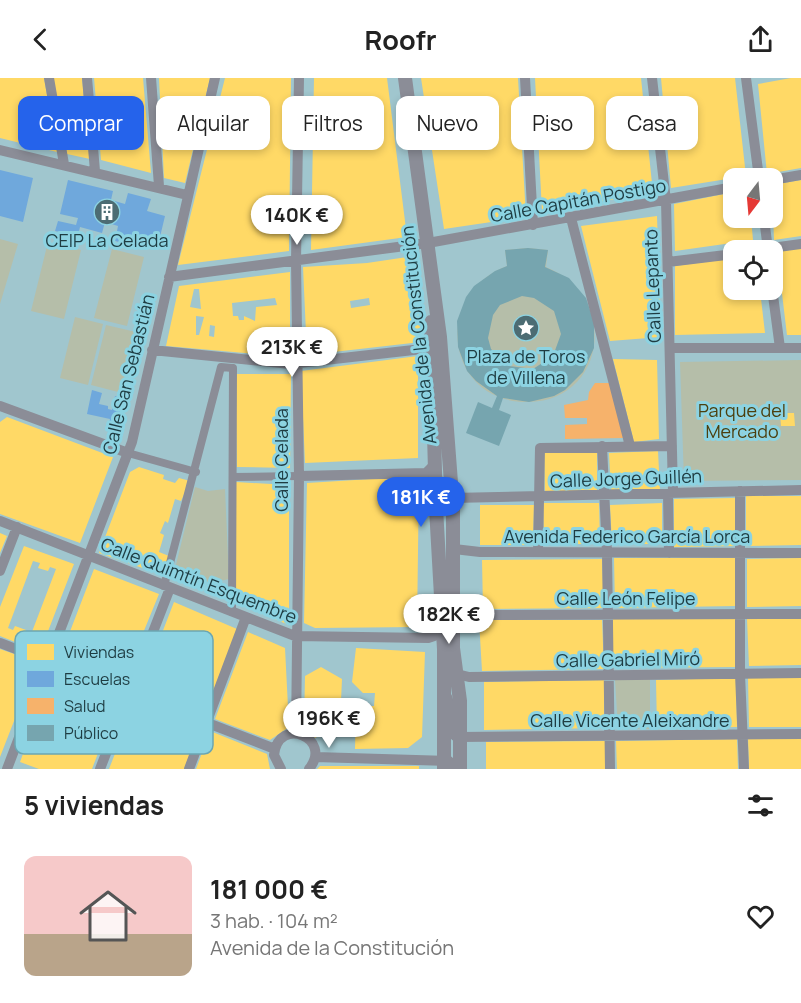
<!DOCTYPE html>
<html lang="es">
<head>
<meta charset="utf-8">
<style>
	body { margin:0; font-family:Manrope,sans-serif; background:#f2f2f2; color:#222; height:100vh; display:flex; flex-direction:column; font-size:22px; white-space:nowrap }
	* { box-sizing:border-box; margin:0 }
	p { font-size:20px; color:#767676 }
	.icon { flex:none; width:33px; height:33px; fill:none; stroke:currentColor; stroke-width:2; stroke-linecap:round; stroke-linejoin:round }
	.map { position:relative; height:691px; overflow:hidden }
	.side { display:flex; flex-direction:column; background:#fff; flex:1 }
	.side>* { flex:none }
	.guide { position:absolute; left:18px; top:18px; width:765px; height:54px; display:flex; gap:12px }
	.needle { width:39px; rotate:196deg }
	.tools { position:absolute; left:723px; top:90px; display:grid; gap:12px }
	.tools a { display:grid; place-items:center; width:60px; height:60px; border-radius:12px; background:#fff; box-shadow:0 3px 9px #0003; font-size:30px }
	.price { position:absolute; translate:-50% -51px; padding:0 14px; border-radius:21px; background:#fff; color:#222; font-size:20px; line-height:39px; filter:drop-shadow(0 2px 3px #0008) }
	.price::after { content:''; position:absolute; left:50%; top:36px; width:18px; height:14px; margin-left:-9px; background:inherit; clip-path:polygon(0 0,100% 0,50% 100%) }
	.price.on { background:#2563eb; color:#fff }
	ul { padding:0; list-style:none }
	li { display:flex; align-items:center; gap:18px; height:150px; padding:0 24px }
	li+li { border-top:2px solid #e0e0e0 }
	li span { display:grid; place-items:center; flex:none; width:168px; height:120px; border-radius:12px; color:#555 }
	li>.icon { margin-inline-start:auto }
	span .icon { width:72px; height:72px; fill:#fffc; stroke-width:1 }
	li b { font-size:26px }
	h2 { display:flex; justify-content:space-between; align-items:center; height:72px; padding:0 24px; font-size:26px }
	.chip { padding:0 21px; border-radius:12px; background:#fff; box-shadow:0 3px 9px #0003; font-size:21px; line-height:54px }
	.chip.on { background:#2563eb; color:#fff }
	header { display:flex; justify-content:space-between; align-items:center; height:78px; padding:0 24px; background:#fff; font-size:27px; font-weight:700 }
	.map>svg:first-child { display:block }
	.green { fill:#b5bea9 }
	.homes { fill:#ffd966; fill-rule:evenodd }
	.schools { fill:#6fa8dc }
	.health { fill:#f6b26b }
	.public { fill:#76a5af; fill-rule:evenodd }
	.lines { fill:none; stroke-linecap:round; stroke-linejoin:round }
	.pedestrian { stroke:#8b8d97; stroke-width:8 }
	.minor { stroke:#8b8d97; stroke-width:10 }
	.tertiary { stroke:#8b8d97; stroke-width:14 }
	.labels { text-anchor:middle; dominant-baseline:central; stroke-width:6; stroke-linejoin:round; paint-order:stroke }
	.street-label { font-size:18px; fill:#1e3c42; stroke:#8cd3e2 }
	.poi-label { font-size:18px; fill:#1e3c42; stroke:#8cd3e2 }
	.park-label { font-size:18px; fill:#4c3f0e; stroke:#8cd3e2 }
	.key { fill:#8cd3e2; stroke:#6ba6b2; stroke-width:1.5 }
	.key-label { font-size:16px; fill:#1e3c42 }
</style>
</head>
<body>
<header><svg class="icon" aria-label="back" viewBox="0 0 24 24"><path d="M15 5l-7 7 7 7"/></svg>Roofr<svg class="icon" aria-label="share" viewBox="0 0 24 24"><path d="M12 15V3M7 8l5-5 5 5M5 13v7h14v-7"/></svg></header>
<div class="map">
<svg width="801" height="691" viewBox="0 0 801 691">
	<rect width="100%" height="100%" fill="#a0c6ce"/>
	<path class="green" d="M0,161L18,166L0,226Z
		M48,164L81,172L64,241L31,233Z
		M528,170L548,172L546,189C620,219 606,323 528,324C446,325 431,217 507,188L505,172Z
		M112,171L144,179L127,248L94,240Z
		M75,239L103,246L88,307L60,300Z
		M106,247L136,254L122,315L91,307Z
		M801,282V402L684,403L680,284Z
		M195,409L208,413L225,411L229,501L211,505L174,495Z
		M615,601H650V651H618Z"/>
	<path class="homes" d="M0,0H44L57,74L0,60Z
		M53,0H82L90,81L67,76Z
		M94,0H143L151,95L101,82Z
		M159,0H210L185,105L164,100Z
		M225,0H291L289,173L178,187Z
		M314,0H387L407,159L311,172Z
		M421,0H518L526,139L444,151Z
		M535,0H641L653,115L542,133Z
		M661,0H735L746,98L671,110Z
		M791,0H801V90L767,96L758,6Z
		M801,102V158L774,162L772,107Z
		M734,114V140H751L753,162L675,173L674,126Z
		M657,138L661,259L610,263L581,148Z
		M801,170V257H787L777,174Z
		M414,178L421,264L307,277L303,189L367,185ZM369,220L370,227L351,230L350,223Z
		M734,180V212H760L765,255L675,257V188Z
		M290,194V280L279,278L278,272L267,271L266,277L166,268L179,208ZM194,211H199L201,231L190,229ZM275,220L277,227L256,229L255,243L244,238V242H239L238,238H233L232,225ZM196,238L204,239L199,257H196ZM210,247L215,248L214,259L209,258Z
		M418,278V380L305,385L301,293Z
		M613,281L657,282L659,361L634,364Z
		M235,296H291L290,390L237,389Z
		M780,335H794L795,348H781Z
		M7,339L113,379L80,465L0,436V344Z
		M658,373L660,412L611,413L609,375Z
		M544,375H597V413L545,415Z
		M139,389L164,397L163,401L175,405L179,400L190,403L181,423L175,421L168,445L165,443L160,455L164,457L159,474L169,478L163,497L99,475L130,394Z
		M419,398L417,549L315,550L304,545L307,405Z
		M236,404L289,407V547L236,525Z
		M746,418H801V467L746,468Z
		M735,420V468L674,469V421Z
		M543,425H599L600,466H544Z
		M662,425V466H612L610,427Z
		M480,427H534L533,467H480Z
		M0,455L7,458L0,475Z
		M24,468L74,486L40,574L0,558V529ZM33,483L40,485L38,490L48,493L50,489L56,491L30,559L24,556L26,552L15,548L13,552L8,550Z
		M614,480H736V528L615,530Z
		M801,480V528L747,529V481Z
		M602,481L604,530L483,531L482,482Z
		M94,491L159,516L123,604L59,582Z
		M174,524L237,551L204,637L140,612Z
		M801,540V587L749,588L747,541Z
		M613,541H736L737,589L613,590Z
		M479,542H602L604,591L482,593Z
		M248,554L285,570L289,649L270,662L215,641Z
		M356,570L425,574L422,659L408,670L355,671L356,629L374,628L375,615H363L352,604Z
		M0,571L37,584L0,679Z
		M321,589L342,601L340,645L315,660L304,646L305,598Z
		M54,592L120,617L92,691H39L20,684Z
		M736,600L737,649L657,650L656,602Z
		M748,600H801V649H749Z
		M604,602V650L484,652V604Z
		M136,622L201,648L184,691H109Z
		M210,653L267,676L270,691H196Z
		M748,659H801V691H749Z
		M737,661L738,691H617L616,663Z
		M605,663V691H486V664Z
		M320,688H419V691H317Z"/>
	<path class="schools" d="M0,92L33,100L23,144L0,138Z
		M68,102L113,113L111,122L125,126L128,115L151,121L147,133L165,138L159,163L142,158L139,169L115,163L118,148L105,144L102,155L80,149L77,162L70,160L71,157L55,153L58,143L76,147L78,140L60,136Z
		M92,312L102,315L99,326L108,328V331L112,332L115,318L126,321L118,356L107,353L110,341L87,336Z"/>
	<path class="health" d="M595,305H610L624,360L565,361V347L587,346V340H565L564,327L588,322L589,314Z"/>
	<path class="public" d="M528,170L548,172L545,189L569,200L586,220L594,244V270L583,294L565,312L554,318L529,324L503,320L499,332L511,337L499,368L466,355L478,324L492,330L497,318L476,303L467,293L458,269L457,243L466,219L474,208L495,193L507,188L505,172ZM522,218L534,220L554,233L561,256L553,278L533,291L509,288L491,271L488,260L493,237L500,227Z"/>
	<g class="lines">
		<path class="pedestrian" d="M128,375L196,394
			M233,399L299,398
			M164,508L221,289L233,290L232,534"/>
		<path class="minor" d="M49,0L64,86
			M87,0L95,93
			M151,0L159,108
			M525,0L533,147
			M652,0L666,123L673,415
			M746,0L759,100
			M0,72L187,117
			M772,102L801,97
			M571,140L630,368
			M764,140L768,172
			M757,172L801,166
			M668,184L734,176
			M169,199L428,165L734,109
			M772,210L780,270
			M671,270H801
			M152,272L290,286L431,270
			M0,328L128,375
			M602,368L607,474L610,691
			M299,398L426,395L434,387
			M440,403L444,418L452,420L801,412
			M740,413V596L744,691
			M668,416L669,475
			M0,443L295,558L428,560C450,555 456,539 481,537L801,536
			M454,471L480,474L801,475
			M538,474L540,370L672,368
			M0,493L17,449
			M0,565L275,671
			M457,596L469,599L801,595
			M445,615C454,629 447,645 455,658L460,659L801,656
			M296,655L299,398L296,183L299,0
			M315,679L449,683L454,691
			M7,691L132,364L215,0
			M100,691L170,510
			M189,691L246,539
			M281,691L274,677C278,637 334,660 309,691"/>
		<path class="tertiary" d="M405,0L440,259L453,431V570L460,623V691
			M431,244L436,430L444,571V691"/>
	</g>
	<defs>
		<g id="building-disc" transform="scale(1.35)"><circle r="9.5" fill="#4c6c73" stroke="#8cd3e2"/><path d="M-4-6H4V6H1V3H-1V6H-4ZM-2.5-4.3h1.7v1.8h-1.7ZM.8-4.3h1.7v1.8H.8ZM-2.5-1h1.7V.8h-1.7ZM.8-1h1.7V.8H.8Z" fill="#fff"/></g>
		<g id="sight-disc" transform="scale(1.35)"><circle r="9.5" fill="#4c6c73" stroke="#8cd3e2"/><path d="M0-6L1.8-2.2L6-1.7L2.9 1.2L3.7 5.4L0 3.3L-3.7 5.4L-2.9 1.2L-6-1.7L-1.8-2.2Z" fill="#fff"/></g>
	</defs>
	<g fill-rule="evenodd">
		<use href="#building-disc" x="107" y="134"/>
		<use href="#sight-disc" x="526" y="250"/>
	</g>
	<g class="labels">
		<g class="street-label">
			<text transform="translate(578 122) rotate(-10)">Calle Capitán Postigo</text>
			<text transform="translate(652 208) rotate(-92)">Calle Lepanto</text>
			<text transform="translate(418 257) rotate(-96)">Avenida de la Constitución</text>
			<text transform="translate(128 296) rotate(-76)">Calle San Sebastián</text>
			<text transform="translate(281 382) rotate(-90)">Calle Celada</text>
			<text transform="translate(626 400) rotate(-2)">Calle Jorge Guillén</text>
			<text x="627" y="458">Avenida Federico García Lorca</text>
			<text transform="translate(199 502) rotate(21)">Calle Quimtín Esquembre</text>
			<text x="626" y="520">Calle León Felipe</text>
			<text transform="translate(628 581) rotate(-1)">Calle Gabriel Miró</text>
			<text x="630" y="642">Calle Vicente Aleixandre</text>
		</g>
		<g class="poi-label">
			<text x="107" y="162">CEIP La Celada</text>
			<text x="526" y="278">Plaza de Toros<tspan x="526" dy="21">de Villena</tspan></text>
		</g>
		<g class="park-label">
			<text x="742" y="332">Parque del<tspan x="742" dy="21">Mercado</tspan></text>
		</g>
	</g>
	<rect x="15" y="553" width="198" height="123" rx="9" class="key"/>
	<rect x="27" y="566" width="27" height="16" fill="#ffd966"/>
	<rect x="27" y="593" width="27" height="16" fill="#6fa8dc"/>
	<rect x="27" y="620" width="27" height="16" fill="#f6b26b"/>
	<rect x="27" y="647" width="27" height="16" fill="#76a5af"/>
	<g class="key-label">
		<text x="64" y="580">Viviendas</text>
		<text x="64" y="607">Escuelas</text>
		<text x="64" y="634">Salud</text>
		<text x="64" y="661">Público</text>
	</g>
</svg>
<div class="tools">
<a><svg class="needle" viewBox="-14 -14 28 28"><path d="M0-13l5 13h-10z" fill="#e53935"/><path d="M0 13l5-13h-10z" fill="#767676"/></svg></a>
<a><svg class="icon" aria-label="locate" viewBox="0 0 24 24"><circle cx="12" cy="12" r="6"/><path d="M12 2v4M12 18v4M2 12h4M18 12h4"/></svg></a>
</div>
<b class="price" style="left:297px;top:168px">140K €</b>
<b class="price" style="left:292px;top:300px">213K €</b>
<b class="price on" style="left:421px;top:450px">181K €</b>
<b class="price" style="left:449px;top:567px">182K €</b>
<b class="price" style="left:329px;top:671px">196K €</b>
<div class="guide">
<a class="chip on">Comprar</a>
<a class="chip">Alquilar</a>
<a class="chip">Filtros</a>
<a class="chip">Nuevo</a>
<a class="chip">Piso</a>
<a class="chip">Casa</a>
</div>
</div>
<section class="side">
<h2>5 viviendas<svg class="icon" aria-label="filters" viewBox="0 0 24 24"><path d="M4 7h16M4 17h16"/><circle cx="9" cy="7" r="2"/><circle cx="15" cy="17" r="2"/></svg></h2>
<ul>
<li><span style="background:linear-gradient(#f6c9c9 65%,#b9a48a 0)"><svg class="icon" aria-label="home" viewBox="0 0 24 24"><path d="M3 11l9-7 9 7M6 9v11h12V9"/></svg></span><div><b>181 000 €</b><p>3 hab. · 104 m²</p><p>Avenida de la Constitución</p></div><svg class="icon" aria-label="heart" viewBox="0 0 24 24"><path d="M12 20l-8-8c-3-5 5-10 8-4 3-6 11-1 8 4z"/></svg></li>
</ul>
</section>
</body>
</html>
